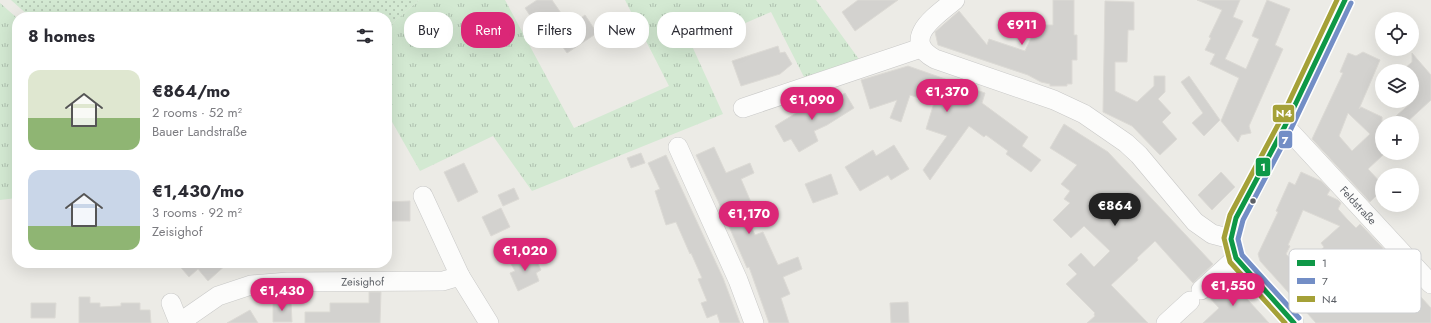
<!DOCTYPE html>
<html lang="en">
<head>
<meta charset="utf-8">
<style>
	body { margin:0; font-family:Jost,sans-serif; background:#f2f2f3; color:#2b2b33; height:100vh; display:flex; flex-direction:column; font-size:15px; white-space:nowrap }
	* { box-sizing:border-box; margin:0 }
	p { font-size:13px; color:#7c7c81 }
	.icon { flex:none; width:22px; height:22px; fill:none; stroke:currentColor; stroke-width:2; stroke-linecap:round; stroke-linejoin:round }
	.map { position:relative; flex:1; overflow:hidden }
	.details { position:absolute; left:12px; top:12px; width:380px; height:256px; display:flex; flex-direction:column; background:#fff; border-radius:16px; box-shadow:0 4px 16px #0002 }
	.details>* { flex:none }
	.guide { position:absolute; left:404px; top:12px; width:380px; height:36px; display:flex; gap:8px }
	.tools { position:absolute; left:1375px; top:12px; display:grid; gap:8px }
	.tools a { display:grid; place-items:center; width:44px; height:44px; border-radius:50%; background:#fff; box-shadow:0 4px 16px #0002; font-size:20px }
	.price { position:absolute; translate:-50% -34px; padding:0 9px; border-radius:14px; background:#db2777; color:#fff; font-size:13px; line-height:26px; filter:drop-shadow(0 1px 2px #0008) }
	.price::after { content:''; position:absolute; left:50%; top:24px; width:12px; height:9px; margin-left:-6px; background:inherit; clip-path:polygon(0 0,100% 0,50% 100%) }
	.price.current { background:#222; color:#fff }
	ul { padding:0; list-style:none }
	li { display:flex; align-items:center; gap:12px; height:100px; padding:0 16px }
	li span { display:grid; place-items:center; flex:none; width:112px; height:80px; border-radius:12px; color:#555 }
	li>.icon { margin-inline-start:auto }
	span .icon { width:48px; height:48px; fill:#fffc; stroke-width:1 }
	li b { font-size:17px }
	h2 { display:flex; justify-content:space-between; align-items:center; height:48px; padding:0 16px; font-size:17px }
	.pill { padding:0 14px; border-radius:16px; background:#fff; box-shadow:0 4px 16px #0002; font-size:14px; line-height:36px }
	.pill.current { background:#db2777; color:#fff }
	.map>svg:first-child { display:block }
	.grass { fill:url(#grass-tufts) }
	.garden { fill:url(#garden-dots) }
	.building { fill:#d3d2cf; stroke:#dcdad5; fill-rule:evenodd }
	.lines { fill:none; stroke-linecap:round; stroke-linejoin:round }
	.minor-casing { stroke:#c8c8c7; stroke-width:20 }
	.minor { stroke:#fcfcfb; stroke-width:19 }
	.bus-1-casing { stroke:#fff; stroke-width:8 }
	.bus-2-casing { stroke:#fff; stroke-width:8 }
	.bus-3-casing { stroke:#fff; stroke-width:8 }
	.bus-1 { stroke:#0e9847; stroke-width:5 }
	.bus-2 { stroke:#738ec6; stroke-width:5 }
	.bus-3 { stroke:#a5a138; stroke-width:5 }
	.bus-dot { fill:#5b5f65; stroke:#fff; stroke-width:1.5 }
	.labels { text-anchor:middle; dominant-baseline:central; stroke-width:3; stroke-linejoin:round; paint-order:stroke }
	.street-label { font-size:11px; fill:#5b5f65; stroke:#fff }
	.key { fill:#fff; stroke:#cecfd1; stroke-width:1 }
	.key-label { font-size:11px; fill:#5b5f65 }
	.line-badge { stroke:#fff; stroke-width:1.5 }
	.badge-label { font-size:11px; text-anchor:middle; font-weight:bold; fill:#fff }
</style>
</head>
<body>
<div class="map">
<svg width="1431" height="323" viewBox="0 0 1431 323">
	<defs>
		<pattern id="grass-tufts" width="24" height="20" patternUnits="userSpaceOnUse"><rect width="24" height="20" fill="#d3e9d2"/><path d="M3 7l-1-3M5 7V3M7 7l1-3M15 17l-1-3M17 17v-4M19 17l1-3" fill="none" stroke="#aec0ae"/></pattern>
		<pattern id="garden-dots" width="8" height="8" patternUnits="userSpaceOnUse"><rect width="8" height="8" fill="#d3e9d2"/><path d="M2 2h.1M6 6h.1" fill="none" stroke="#aec0ae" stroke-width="1.8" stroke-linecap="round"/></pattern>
	</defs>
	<rect width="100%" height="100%" fill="#ecebe6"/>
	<path class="grass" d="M419,0H505L574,128L669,86L625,0H816L861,62L804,77L771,12L692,46L723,114L532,191L493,136L420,171L387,113V28Z
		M0,3L17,18V198L0,200Z"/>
	<path class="garden" d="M11,0H419L387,28V17H30Z"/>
	<path class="building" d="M537,0H552L570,26L585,15L597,33L567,53L545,21L537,26L525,8Z
		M858,0H898L855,31L842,12Z
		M1053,0H1074V35H1077V60H1072V84H1067V86H1050V84L1041,82L1028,75L938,45L935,32L959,11L987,45L989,39L1025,51L1037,25H1053Z
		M1197,0H1240L1233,17L1243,21L1225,59L1246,69L1259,39L1252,36L1267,0L1290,9L1275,45L1283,49L1249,126L1251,133L1241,135L1238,142L1221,121L1239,78L1210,64L1215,54L1205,50L1211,38L1209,37L1222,10Z
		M1105,1L1134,2V30H1128L1127,62H1115V91L1137,102L1154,86V76H1165V92L1158,99L1171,113L1162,122L1177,139L1160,155L1132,126L1103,112Z
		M778,46L780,53L785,52L792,64L780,74L741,86L732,61Z
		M1363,52L1380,60L1359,109L1361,107L1382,117V146L1380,144L1377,147L1384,154L1368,169L1382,184V190L1370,202L1312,139L1343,73L1340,72L1348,53L1356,56ZM1348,113L1370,134L1352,151L1339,136Z
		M1412,53L1431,75V100L1406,123H1388L1412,102V71H1402L1412,62Z
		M908,66L985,93L982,103L1028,137L1022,146L1041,160L1031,172L1006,154L1008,151L986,135L984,137L969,126L930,180L923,170L947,136L926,129L934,103L910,95L901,122L890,118L897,100L870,109L861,80Z
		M1189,76L1220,120L1204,136L1192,123L1203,113L1181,82Z
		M845,93L854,108L827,125L814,131L818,141L799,152L791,139L784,142L775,126L806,107L804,103L814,98L819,109Z
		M1064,124L1108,152L1213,264L1193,283L1155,241L1137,258L1138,260L1111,285L1148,323H1087L1095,316L1094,314L1095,313L1066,284L1077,274L1068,265L1081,253L1094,267L1110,251L1084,226L1071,238L1053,220L1070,203L1064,199L1070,191L1061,184L1077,165L1050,148Z
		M894,145L909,169L891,180L888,175L860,191L845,167L873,150L876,156Z
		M714,147L726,173L750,163L754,173L741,179L753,207L744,211L755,235L763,232L778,265L798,257L802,269L783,277L790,294L781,298L789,323H769L749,267L747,268L718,201L696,155Z
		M641,153L645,163L631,168L627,158Z
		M666,155L723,278L740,323H720L717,314L707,318L701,303L707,301L698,279L702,278L691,253L690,254L676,222L666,225L655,191L660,189L648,163Z
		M464,163L478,192L458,202L444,172Z
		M1221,172L1235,187L1212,210L1198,195Z
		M1301,172L1321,181L1330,190L1327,195L1338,200L1341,203L1338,209L1347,219L1356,228L1360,224L1383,248L1380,252L1431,308V323H1316L1260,261L1258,254L1278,212L1276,211L1289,182L1295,185ZM1303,210L1340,226L1321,243L1324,247L1300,269L1286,254L1290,246L1288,245Z
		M831,174L838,194L813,203L805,184Z
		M514,188L519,199L503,206L498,195Z
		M410,201V221H387V202Z
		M501,208L510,227L491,236L482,217Z
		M533,253L541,270L536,273L539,281L518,291L510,273L515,271L511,264Z
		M177,263H228L208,281L198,269L189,277Z
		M1229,279L1248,300L1269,323H1203L1219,308L1209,297Z
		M369,292H381L380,323H305V312H330V303H369Z
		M79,297H90V303H100V307L121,306V303H140V310H150L151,323H79Z
		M291,302L292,322H273V303Z
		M908,302L909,323H891L890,303Z
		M31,303H56L55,318H31Z
		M250,310L258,323H227Z"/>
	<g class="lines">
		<g class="minor-casing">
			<g id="minor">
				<path d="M955,0C937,15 899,39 935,59L1054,100L1084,114L1126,143L1139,155L1195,222L1212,234L1231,239"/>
				<path d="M743,108L921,48"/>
				<path id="s1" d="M1285,126L1431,284"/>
				<path d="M678,147L738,280L754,323"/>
				<path d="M423,196L460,276"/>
				<path d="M1201,290L1236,258"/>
				<path d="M171,303L179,323"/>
				<path id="s2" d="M179,323L218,296L251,285L288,282L443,281L460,276L489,323"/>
				<path d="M1166,323L1190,301"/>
				<path d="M1294,323L1236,258L1231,239L1236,218L1285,126L1345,0"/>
			</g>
		</g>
		<use href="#minor" class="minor"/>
		<g class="bus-1-casing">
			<path id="bus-1" d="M1294,323L1236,258L1231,239L1236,218L1285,126L1345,0"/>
		</g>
		<g class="bus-2-casing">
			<path id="bus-2" d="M1299,318L1242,255L1238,239L1243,220L1291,129L1351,3"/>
		</g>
		<g class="bus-3-casing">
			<path id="bus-3" d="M1285,323L1230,262L1224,238L1230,215L1279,123L1337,0"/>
		</g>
		<use href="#bus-1" class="bus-1"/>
		<use href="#bus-2" class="bus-2"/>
		<use href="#bus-3" class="bus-3"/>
	</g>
	<circle class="bus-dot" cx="1253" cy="201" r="3.5"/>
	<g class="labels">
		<g class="street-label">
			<text stroke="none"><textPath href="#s1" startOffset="108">Feldstraße</textPath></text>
			<text stroke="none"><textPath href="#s2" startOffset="194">Zeisighof</textPath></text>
		</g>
	</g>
	<rect x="1289" y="249" width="132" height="64" rx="6" class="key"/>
	<rect x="1297" y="260" width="18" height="6" fill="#0e9847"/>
	<rect x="1297" y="278" width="18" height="6" fill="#738ec6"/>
	<rect x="1297" y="296" width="18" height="6" fill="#a5a138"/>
	<g class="key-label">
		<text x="1322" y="267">1</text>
		<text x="1322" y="285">7</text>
		<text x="1322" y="303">N4</text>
	</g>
	<g class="line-badge">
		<rect x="1272" y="104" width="23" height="19" rx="4" fill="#a5a138"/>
		<rect x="1278" y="130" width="15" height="19" rx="4" fill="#738ec6"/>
		<rect x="1255" y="157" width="16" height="20" rx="4" fill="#0e9847"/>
	</g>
	<g class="badge-label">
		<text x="1284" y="117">N4</text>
		<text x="1285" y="144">7</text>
		<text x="1263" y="171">1</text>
	</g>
</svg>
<div class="tools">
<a><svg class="icon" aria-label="locate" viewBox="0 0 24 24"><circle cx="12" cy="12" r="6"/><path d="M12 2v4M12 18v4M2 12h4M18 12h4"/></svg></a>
<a><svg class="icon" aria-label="layers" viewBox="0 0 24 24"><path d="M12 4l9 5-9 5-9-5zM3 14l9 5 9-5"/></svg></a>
<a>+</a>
<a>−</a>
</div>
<b class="price" style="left:1022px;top:46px">€911</b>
<b class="price" style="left:947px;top:113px">€1,370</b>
<b class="price" style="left:812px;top:121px">€1,090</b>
<b class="price current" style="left:1115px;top:227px">€864</b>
<b class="price" style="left:749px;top:235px">€1,170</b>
<b class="price" style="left:525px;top:272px">€1,020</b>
<b class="price" style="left:1233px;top:307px">€1,550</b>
<b class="price" style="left:282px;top:312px">€1,430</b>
<div class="guide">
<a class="pill">Buy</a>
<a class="pill current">Rent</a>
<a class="pill">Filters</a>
<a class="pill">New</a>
<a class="pill">Apartment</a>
</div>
<section class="details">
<h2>8 homes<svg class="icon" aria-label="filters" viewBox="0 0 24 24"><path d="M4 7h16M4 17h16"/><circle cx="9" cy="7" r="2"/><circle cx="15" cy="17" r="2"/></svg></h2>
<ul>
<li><span style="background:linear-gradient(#dfe7d0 60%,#8fb573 0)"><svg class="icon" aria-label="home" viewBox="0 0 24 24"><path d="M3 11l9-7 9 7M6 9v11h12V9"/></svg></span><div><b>€864/mo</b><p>2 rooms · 52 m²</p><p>Bauer Landstraße</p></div></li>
<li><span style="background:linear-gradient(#c9d6e8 70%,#8fb573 0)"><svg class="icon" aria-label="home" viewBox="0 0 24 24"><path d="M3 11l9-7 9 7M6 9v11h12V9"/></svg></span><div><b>€1,430/mo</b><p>3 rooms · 92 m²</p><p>Zeisighof</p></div></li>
</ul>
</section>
</div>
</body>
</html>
